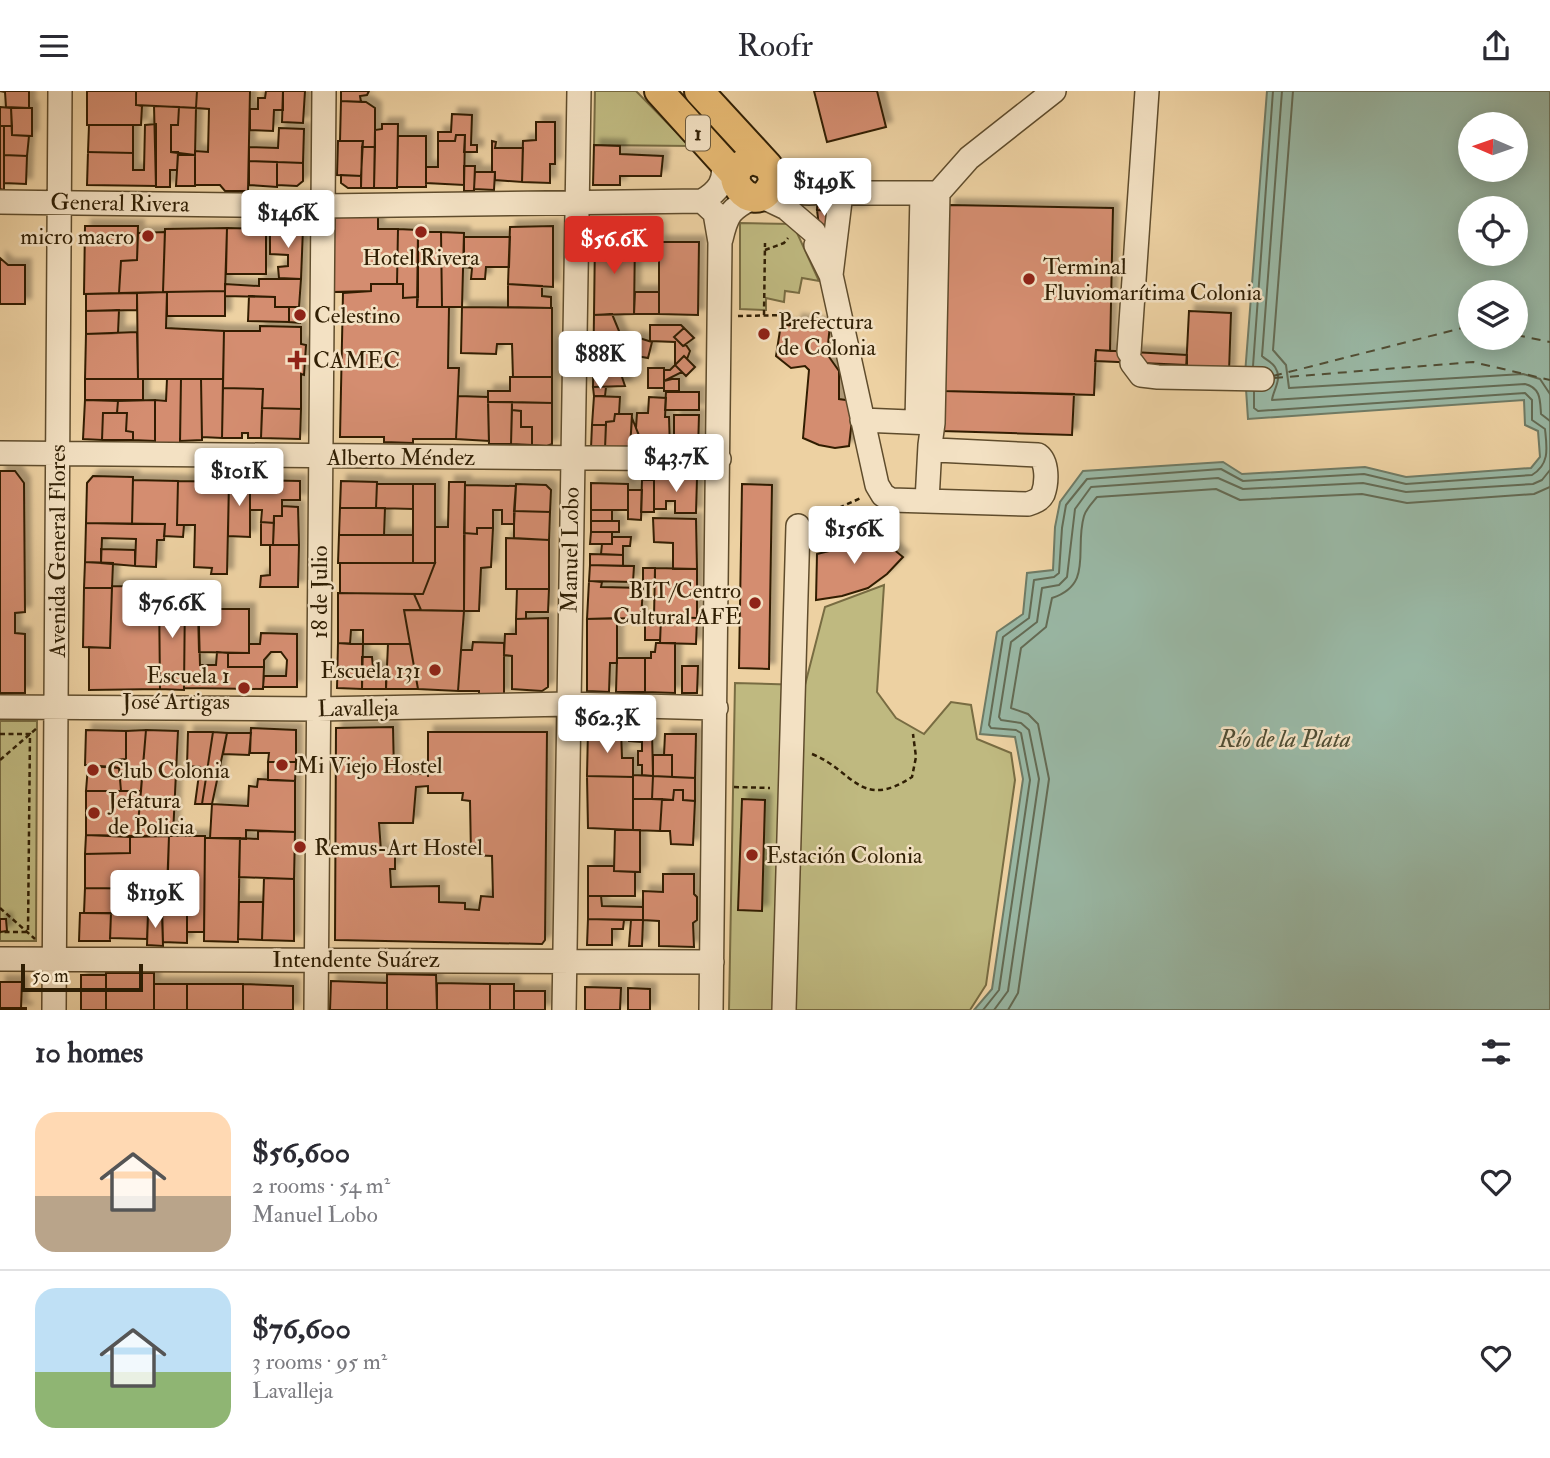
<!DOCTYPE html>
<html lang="en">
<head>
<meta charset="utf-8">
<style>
	body { margin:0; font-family:"IM FELL Double Pica",serif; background:#f2f2f3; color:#2b2b33; height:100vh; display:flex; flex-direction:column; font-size:26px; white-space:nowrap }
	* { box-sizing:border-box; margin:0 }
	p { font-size:23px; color:#7c7c81 }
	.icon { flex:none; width:38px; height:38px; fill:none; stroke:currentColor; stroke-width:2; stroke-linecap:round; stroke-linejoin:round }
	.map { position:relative; height:919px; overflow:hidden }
	.details { display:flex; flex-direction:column; background:#fff; flex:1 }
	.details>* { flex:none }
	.needle { width:46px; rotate:272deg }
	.controls { position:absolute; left:1458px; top:21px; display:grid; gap:14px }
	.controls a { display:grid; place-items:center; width:70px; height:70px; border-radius:50%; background:#fff; box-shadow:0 4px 18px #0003; font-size:35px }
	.scale { position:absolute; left:21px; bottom:18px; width:122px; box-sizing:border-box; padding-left:7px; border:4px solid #301f04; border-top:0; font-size:19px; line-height:24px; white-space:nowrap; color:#301f04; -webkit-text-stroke:5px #f3e1c3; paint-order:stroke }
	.price { position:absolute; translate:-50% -60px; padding:0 16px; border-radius:7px; background:#fff; color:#222; font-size:23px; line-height:46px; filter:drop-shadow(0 2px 4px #0008) }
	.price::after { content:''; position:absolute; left:50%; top:42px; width:21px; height:16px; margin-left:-10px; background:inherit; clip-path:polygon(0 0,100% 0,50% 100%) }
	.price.current { background:#d93025; color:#fff }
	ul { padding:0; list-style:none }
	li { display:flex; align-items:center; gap:21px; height:175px; padding:0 35px }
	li+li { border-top:2px solid #e1e1e2 }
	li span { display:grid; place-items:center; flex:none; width:196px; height:140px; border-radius:21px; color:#555 }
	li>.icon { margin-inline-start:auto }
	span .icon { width:84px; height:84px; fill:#fffc; stroke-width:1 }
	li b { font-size:30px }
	h2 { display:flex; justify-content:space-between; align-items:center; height:84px; padding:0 35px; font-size:30px }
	header { display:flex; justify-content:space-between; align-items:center; height:91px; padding:0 35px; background:#fff; font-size:32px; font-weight:600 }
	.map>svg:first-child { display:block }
	.green { fill:#bfb980; stroke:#786c42; stroke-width:2 }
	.water { fill:#99b7a4; stroke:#6f7a64; stroke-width:2; fill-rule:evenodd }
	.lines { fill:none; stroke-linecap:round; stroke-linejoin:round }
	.shore { stroke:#646b54; stroke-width:2 }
	.ferry { stroke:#504d34; stroke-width:2; stroke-dasharray:9 7; stroke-linecap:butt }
	.building { fill:#d48d70; stroke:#301f04; stroke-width:2; fill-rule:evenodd; filter:url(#shadow) }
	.minor-casing { stroke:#5f4c2c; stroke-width:26 }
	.major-casing { stroke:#301f04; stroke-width:32 }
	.path { stroke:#301f04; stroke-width:2.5; stroke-dasharray:5 3.5; stroke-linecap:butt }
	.minor { stroke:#f3e1c3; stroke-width:23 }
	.major { stroke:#e6b871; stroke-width:28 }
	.poi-dot { fill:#8f2418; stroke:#f3e1c3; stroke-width:2.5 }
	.labels { text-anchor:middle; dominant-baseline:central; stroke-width:5; stroke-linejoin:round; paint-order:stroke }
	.shield { fill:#f3e1c3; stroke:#6a593d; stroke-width:2 }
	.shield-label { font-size:21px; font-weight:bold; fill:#301f04 }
	.street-label { font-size:23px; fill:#301f04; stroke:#f3e1c3 }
	.poi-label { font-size:23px; fill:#301f04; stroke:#f3e1c3; text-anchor:start }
	.water-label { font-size:24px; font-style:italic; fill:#504d34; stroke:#f3e1c3 }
</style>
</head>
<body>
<header><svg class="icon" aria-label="menu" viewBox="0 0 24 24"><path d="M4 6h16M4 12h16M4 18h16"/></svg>Roofr<svg class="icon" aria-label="share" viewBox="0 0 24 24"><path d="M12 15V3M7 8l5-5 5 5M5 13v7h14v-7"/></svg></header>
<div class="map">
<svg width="1550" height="919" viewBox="0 0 1550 919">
	<defs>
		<filter id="shadow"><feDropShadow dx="6" dy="-6" stdDeviation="2" flood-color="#0004"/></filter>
	</defs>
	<rect width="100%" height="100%" fill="#edd1a2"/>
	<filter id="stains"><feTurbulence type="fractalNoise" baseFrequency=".00286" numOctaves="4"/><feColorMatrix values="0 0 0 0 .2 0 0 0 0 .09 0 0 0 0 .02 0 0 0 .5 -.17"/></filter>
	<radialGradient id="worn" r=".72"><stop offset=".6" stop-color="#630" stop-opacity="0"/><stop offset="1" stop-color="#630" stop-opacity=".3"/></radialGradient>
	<path class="green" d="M595,0H636L690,55L594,54Z
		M740,132L793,133L819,190L802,187L799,202L785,200L784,211L766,207V219L740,218Z
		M884,494L877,601L896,627L924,643L951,611L971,614L977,648L1011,662L1015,689L986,894L970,919H729L735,592L805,594L825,516Z
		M0,630H37L36,850H0Z"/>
	<path class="water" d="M1267,0H1550V919H974L992,898L1023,688L1015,646L980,643L997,541L1023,523L1027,482L1053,479L1055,436L1060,411L1083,380L1223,371L1242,383L1365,376L1406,386L1531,377L1540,366L1538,340L1525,334L1524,309L1248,328L1245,283ZM1470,33H1516V79H1470ZM1470,117H1516V163H1470ZM1470,201H1516V247H1470Z"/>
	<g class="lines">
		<path class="shore" d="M1282,0L1262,265C1266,269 1272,271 1275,276C1283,288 1273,299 1272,309L1525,293C1541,297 1540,309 1541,323L1550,330
			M1293,0L1273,259L1286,274L1289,297L1523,283L1540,288L1550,303
			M1253,275L1273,0
			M983,919L999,899L1030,689L1021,642L1016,639L991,637L989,634L1003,546L1029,527L1034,489L1054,486L1059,482L1062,437L1066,414L1087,388L1221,378L1243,390L1364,383L1406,393L1532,384C1550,373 1547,357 1545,338L1532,329V309L1525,302L1258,320L1254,317V301
			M994,919L1008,900L1039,688L1029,639L1021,632L1001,629L999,626L1011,551L1037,531L1042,497L1059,494L1067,486L1075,418L1091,396L1218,387L1243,398L1363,392L1406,401L1533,393L1542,389L1550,379
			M1008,919L1018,902L1049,688L1038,633L1028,623L1011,617L1021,557L1046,536L1052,507C1094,493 1074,459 1084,425C1086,418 1092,412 1097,406L1216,398L1240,409L1362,403L1407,412L1534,403L1550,396"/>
		<path class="ferry" d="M1516,244L1550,251
			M1273,285L1470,235
			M1274,287L1473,271L1550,289"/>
	</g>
	<path class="building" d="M0,0H29V17L6,16L5,1Z
		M87,0H136V14L142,15L141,34H87Z
		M136,0H197L196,17L136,14Z
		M197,0H250L248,100H225L220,94H195V60L208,61L209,18L196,17Z
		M266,0H283V19H274L273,40L250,39V18H258V7H265Z
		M283,0H305L303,32L282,31Z
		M341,0H369L367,4L360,5L361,11L341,10Z
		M814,0H877L886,36L827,51Z
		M341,10L366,11L375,17V56H362L363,50H340Z
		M154,15L179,16L178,34H171V61H178L177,79H170V96H156Z
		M0,16L11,17L12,35H0Z
		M179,16L196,17L195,64L171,61V34H178Z
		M11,17H32V45L12,44Z
		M452,23L472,24L471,54H477V61H464L465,44H456L455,50H438V41H451Z
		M536,31H555V73H550V92L522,91L523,50L536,49Z
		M156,33V95L87,94L88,61L133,62V79H144L145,34Z
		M382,33H398L397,97H374L375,39L382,38Z
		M89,34H133V62L88,61Z
		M0,35H4V99L0,98Z
		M4,35H12V44L29,45L27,65L4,64Z
		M279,37L304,38L303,72L249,70V56L278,57Z
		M456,44H465L464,94L426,92V76H438V50H455Z
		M398,45H426V96H397Z
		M338,50H363L361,85L337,84Z
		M492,50L496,51L495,57H523L522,91L495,89V81H492Z
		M594,54L620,55V63L663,65L661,85H620V94H593Z
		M362,56H375L374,97H361Z
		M4,64L27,65L26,93L4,92Z
		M178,64H195V95H176Z
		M249,70L277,71V96L249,94Z
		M277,71L303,72V90L297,95L277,94Z
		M464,75H475L474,100H464Z
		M475,81H495L494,99L474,98Z
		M341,84L361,85V97H348L341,92Z
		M818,95H830V120L817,119Z
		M949,114L1113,117L1110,260L1096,259L1094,304L943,300Z
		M817,119L830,120L831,135H819Z
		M378,124V138H398L397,193H371V200L332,201L334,126Z
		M85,135H138L137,169L121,170L119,202L84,203Z
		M553,135V196L508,193L510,136Z
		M270,136L303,137L301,188L279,187L278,176L288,175V164L270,163Z
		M227,137L225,200L163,201L165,138Z
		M227,137L266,138V183H226Z
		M398,138L418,139V206L403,207V193H397Z
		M165,141L163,201L119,202L121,170L137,169L138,142Z
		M418,141H441L442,216H417Z
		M441,141L464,142L462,216H442Z
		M464,146H510L509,176H486L485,188H471L472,177L464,176Z
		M595,147H635L634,223L594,224Z
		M659,151H699L698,224L659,223Z
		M0,167L8,174H25V213H0Z
		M259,188H301L299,216H275V206L225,205V193L259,195Z
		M371,193H403V207L418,206L417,216H449L448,277H459L456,348H413V352L384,351V346H340L343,202L371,200Z
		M508,193L542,195V205L551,206V217L508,216Z
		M225,200V225H167V201Z
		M167,201L166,237L224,240L223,288H138L137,202Z
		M635,201H659V223H634Z
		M137,202V219L86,220V203Z
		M249,205L275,206V216H289V231L248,230Z
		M289,216H299L300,232L289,231Z
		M462,216L552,217V286H513L512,253H497L496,263L461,262Z
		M119,219L118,242L86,243V220Z
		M1189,220L1231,222L1229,281L1186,279Z
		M612,223L633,274L620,280L625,295L593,296L594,224Z
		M796,229L830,234L827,263L839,280V308L854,310L849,355L835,357L819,354L803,347L809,279L805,275L791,277L776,265L781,233L795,235Z
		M650,234H681L684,237L674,246L683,255L686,254L690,260L687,268L684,265L675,274V251L650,250Z
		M260,235L301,236V253L306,254L304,284L301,283V318L262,317L263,298L223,297L224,240H260Z
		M684,237L694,247L683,255L674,246Z
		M137,241L138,288H85L86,243Z
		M636,246L652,251L648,267L631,264Z
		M1096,259L1187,264V274L1095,270Z
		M684,265L695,276L686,285L675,274Z
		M675,274L682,281L664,290V279H670Z
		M648,277H664V297H648Z
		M510,286H552V312L488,311V300H510Z
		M85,288H143V309H85Z
		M167,288H181L180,352H155V309L166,310Z
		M181,288H201L202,349L180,350Z
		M201,288H223L222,347L202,346Z
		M672,288H679V300H664V290Z
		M593,296H606L605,305H594Z
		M223,297L263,298L261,347H248V342H242V347H222Z
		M943,300L1074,303L1072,344L942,340Z
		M666,301H699V319H665Z
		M458,305L488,306L489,350L456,348Z
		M594,305L620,306L619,323H615L614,330L606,331V334H592Z
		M649,306L666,307L665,326H669L670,358H657V349L640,347L636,337L637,322H648Z
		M85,309L118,310L117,322H103L102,349L83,348Z
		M155,309V350L133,349V341L126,340L127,322H117L118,310Z
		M488,311H512L511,353H489Z
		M512,311L552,312V353L547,355L532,354V336H521V320L512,319Z
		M262,317L301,318L300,348L261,347Z
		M512,319L521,320V336H532V354L511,353Z
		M103,322H127L126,340L133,341V349H102Z
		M615,323H632L630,358H605L606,331L614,330Z
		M674,324H699L698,359L674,358Z
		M632,327L644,357L630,356Z
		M592,334H606L605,358L591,357Z
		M0,380H15L24,392L25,521L15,522V542L25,543V602H0Z
		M93,385L133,386L132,433L86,432L87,392Z
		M654,386L697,387L696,422H675V410H666V418H654Z
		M133,389L178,390L177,434H184L183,446L164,445L165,433H132Z
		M229,389H250V446L228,445Z
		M250,389L300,390V409H282V425H274V432L261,431L262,419H250Z
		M642,389H654V421H641Z
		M178,390L229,391L227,483H211L212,477L194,476L195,434H177Z
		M341,390L377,391L376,417H340Z
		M449,391H465L464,520L421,519L414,503H423L435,472V436H448Z
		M591,392L628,393V419H591Z
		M377,393H413V418L376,417Z
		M413,393H435V472H413Z
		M516,393L546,394L551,399L550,421L514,420Z
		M742,393L772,394L769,578L739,577Z
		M465,394L516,395L514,433H502V419H493V437H477V443L464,442Z
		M628,399H642L641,429L628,428Z
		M282,415L298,416L299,454H273L274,425H282Z
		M340,417H385L384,444H339Z
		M591,419H612V430H591Z
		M514,420L550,421L549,449L514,447Z
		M653,427L696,428L697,478H673V452L654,451Z
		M591,430H619V441H591Z
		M261,431L274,432L273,454H261Z
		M86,432L165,433L164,449H157L156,476L135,475L136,448L102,447L101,472L85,471Z
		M866,436L903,466L887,483L868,497L842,505L816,509L817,463L837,458L853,449Z
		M477,437H493L491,476L481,477L479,520H464V442L477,443Z
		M591,441H612V453H590Z
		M339,444H413V472H338Z
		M612,446H631L630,455H623V464L601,463L602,453H612Z
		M506,447L549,449V498H506Z
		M270,454H299L298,496H260L261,485L270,484Z
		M101,458L135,459V475L101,472Z
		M590,463L623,464V475L590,474Z
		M85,471L113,472L112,497H84Z
		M340,472H435L423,503L340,502Z
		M590,474L634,475L633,491L589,490Z
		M643,477H655V493H643Z
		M655,477L697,478V527L654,526Z
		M589,490L602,491L601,496L643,497L641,527L587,528Z
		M112,495L159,496L160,598L89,599V556L110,557Z
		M84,497H112L110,557L83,556Z
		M182,498L198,499L200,574H216L217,561L228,562V576H264L263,598L184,597L185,502H182Z
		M517,498H549L548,521H526V528H516Z
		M159,501L185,502L184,599L160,598Z
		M338,502L414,503L421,519H404L410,553H363V539H351L350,553L338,552Z
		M198,518H249V562L199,561Z
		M404,519L464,520L458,600L418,598Z
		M661,526L697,527L696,553L660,552Z
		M548,527V596L542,600L512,598V565L504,564L505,543H516V528Z
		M617,527V572H610L609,601L587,600V528Z
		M645,529H661L660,549H645Z
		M261,542L297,543V596H263L264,585H286L287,569L281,561H271L264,569V576H228V562H249V553H260Z
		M473,551L504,552V604H479V600H458L461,559H472Z
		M338,552L363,553L362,598L337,597Z
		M656,552H675V602L645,601V567H651V561H655Z
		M388,553H410L418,598H386Z
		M362,566H372L373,576L386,577V598H362Z
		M617,567H645V601H616Z
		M682,575H698L697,602H682Z
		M393,636L394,682L428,683V686V641H547L545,849L542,853L335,849L336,637ZM428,695V702H463L462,709L470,710L471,764L492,765L493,806L481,805L479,819L465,818V812L439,811V795L391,796L390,778H395V761L381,760L379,732H413L416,696Z
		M251,637L296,639V671H268L269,662H250Z
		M588,638H621L622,667H633V686L587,685Z
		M86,639L126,640V668L115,669L114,676L85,674Z
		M146,639L178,640L173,744L137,745Z
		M146,639L141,700H121L119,677L114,676L115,669L126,668V640Z
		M629,640H652L653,685L642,684V674H638V660H642V651L629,650Z
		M188,641H213L202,713H195L200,676L187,675Z
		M213,641L227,642L212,713H202Z
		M227,642H251L249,664L223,663Z
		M665,643H696L695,687L672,686V664H664Z
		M653,664H672V686L653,685Z
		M268,671H296L295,690L268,689Z
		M88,675L119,677L121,700H86Z
		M633,684L653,685L652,708H633Z
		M587,685L633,686V739L588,737Z
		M653,685L695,687V710L683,709V699H674L673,709L652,708Z
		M258,688L295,690V741L246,739V748L210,747L212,713L248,715L249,695L257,696Z
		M674,699H683V709L695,710L693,754L671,753L670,740H660L662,708L673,709Z
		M86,700H141L137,745L86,744Z
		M633,708H662L660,740L633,739Z
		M742,708L765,709L762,820L738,819Z
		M615,739H640V781L614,780Z
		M258,740L295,741L294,788L239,786L240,747L258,748Z
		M86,744L130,746V762L85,763Z
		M169,745H205L204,841H187V815L167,814Z
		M169,745L167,798L85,797V763L130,762V746Z
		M205,747H240L238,851L204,850Z
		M588,775H614V780L635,781V805H588Z
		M663,783H694V803L697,806V829L693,832L694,856L659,855V830L643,829V800L663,801Z
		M264,787L294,788V850L262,849Z
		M85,797L167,798V814H162V823L84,822Z
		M588,805H601L602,815L643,816V829L588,828Z
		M239,811H263L262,849L238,848Z
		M162,814L187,815V852L163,851Z
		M80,822H111L110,850H79Z
		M111,822L148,823L147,848L110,847Z
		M148,823H162L163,855L147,854Z
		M0,828H6L7,840L0,841Z
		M588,828L624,829L623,838H612V854H587Z
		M631,829H643L642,855H629Z
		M106,882H154V919H106Z
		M387,883L436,884L437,919H387Z
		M81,884H106V919H81Z
		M331,890L387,892V919H330Z
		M0,891H22L21,917H0Z
		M437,892L490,893V919H437Z
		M154,893H187V919H154Z
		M187,893H243V919H187Z
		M243,893L293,895V919H243Z
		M490,893H514V919H490Z
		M585,896L621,897L620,919H585Z
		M628,897L650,898V919H628Z
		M514,900H545V919H514Z
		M0,917H26V919H0Z"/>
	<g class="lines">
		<g class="minor-casing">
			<path id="minor" d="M769,77C785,92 794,106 818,101
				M830,102H935
				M761,105L786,117L814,141
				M702,110L715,122L720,151L711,919
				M702,110C719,100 726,90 723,70
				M0,111L323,115L702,110
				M721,148C727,123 730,118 754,106
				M816,154L831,184L877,394L883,404L891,409L1028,413C1034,411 1040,409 1043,403C1047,392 1048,371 1038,364L936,359L930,354L933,332
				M831,184L841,102
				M1129,261L1147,0
				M1132,272L1141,284L1158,286L1262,288
				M862,329L933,332L938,102L969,67L1054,0
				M917,331L922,103
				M0,362L719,368
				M927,410L930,354
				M0,616L318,618L568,613L716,617
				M0,868L712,871
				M54,919L60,0
				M316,919L324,0
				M564,919L579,0
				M784,919L798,435"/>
		</g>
		<g class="major-casing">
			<path id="major" d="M659,0L736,85
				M699,0L768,75C772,82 775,89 770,97C753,127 712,79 753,69L765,73"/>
		</g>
		<path class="path" d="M765,159L784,152L788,147
			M764,224L765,152
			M738,225L791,224L790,234
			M816,427L861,407
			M0,643H30L28,841H0
			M812,663C853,679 860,720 912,686L916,666L913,643
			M0,669L37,637
			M734,696L770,697
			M0,817L35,848"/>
		<use href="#minor" class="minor"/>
		<use href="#major" class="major"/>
	</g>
	<g class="poi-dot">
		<circle cx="421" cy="141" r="7"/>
		<circle cx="148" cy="145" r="7"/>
		<circle cx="1029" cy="188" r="7"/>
		<circle cx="300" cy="224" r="7"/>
		<circle cx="764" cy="243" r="7"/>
		<path d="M293.5 258.5h7v7h7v7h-7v7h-7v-7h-7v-7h7z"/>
		<circle cx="755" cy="512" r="7"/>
		<circle cx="435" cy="579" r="7"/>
		<circle cx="244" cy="597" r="7"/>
		<circle cx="282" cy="674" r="7"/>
		<circle cx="93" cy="679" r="7"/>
		<circle cx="94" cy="722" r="7"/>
		<circle cx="300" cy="756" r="7"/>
		<circle cx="752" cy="764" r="7"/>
	</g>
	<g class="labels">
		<rect class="shield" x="686" y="24.5" width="24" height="35" rx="5"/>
		<g class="shield-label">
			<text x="698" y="42">1</text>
		</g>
		<g class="street-label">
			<text transform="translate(120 112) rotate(1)">General Rivera</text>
			<text x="401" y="366">Alberto Méndez</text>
			<text transform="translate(570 459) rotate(-89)">Manuel Lobo</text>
			<text transform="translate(57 460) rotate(-90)">Avenida General Flores</text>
			<text transform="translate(319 501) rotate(-90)">18 de Julio</text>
			<text transform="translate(358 617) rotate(-1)">Lavalleja</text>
			<text x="356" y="868">Intendente Suárez</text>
		</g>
		<g class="poi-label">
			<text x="134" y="145" text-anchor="end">micro macro</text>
			<text x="421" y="166" text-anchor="middle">Hotel Rivera</text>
			<text x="1043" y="175">Terminal<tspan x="1043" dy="26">Fluviomarítima Colonia</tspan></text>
			<text x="314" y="224">Celestino</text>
			<text x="778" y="230">Prefectura<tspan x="778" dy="26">de Colonia</tspan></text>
			<text x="313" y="269">CAMEC</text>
			<text x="741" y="499" text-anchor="end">BIT/Centro<tspan x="741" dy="26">Cultural AFE</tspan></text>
			<text x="421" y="579" text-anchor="end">Escuela 131</text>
			<text x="230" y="584" text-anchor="end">Escuela 1<tspan x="230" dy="26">José Artigas</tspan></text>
			<text x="296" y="674">Mi Viejo Hostel</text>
			<text x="107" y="679">Club Colonia</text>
			<text x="108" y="709">Jefatura<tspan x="108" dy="26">de Policia</tspan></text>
			<text x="314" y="756">Remus-Art Hostel</text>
			<text x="766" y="764">Estación Colonia</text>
		</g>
		<g class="water-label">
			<text x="1285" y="648">Río de la Plata</text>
		</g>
	</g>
	<rect width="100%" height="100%" filter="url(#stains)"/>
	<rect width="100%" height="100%" fill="url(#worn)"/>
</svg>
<div class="controls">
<a><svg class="needle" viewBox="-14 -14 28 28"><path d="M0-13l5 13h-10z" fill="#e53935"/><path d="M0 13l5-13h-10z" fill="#7c7c81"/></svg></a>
<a><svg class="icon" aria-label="locate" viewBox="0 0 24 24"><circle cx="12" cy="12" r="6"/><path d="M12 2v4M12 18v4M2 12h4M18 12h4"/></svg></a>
<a><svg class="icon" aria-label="layers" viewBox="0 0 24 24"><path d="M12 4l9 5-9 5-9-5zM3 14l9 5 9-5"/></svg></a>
</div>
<div class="scale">50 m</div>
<b class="price" style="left:824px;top:127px">$149K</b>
<b class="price" style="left:288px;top:159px">$146K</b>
<b class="price current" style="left:614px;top:185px">$56.6K</b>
<b class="price" style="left:600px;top:300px">$88K</b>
<b class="price" style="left:676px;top:403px">$43.7K</b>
<b class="price" style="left:239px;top:417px">$101K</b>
<b class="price" style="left:854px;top:475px">$156K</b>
<b class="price" style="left:172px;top:549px">$76.6K</b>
<b class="price" style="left:607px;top:664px">$62.3K</b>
<b class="price" style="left:155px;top:839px">$119K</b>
</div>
<section class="details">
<h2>10 homes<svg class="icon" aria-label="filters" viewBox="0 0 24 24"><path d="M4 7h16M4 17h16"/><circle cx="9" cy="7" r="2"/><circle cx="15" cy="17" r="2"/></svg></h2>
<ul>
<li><span style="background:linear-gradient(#ffd9b3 60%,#b9a48a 0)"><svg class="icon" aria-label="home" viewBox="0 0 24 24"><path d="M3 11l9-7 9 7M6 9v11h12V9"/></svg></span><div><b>$56,600</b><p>2 rooms · 54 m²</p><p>Manuel Lobo</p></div><svg class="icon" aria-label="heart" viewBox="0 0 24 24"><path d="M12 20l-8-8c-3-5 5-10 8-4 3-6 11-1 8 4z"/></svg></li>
<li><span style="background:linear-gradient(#bfe0f5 60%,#8fb573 0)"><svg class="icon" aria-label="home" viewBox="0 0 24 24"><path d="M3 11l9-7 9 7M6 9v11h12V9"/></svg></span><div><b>$76,600</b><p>3 rooms · 95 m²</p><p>Lavalleja</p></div><svg class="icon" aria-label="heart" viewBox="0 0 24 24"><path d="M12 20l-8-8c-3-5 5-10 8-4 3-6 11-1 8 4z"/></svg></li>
</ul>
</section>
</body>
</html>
